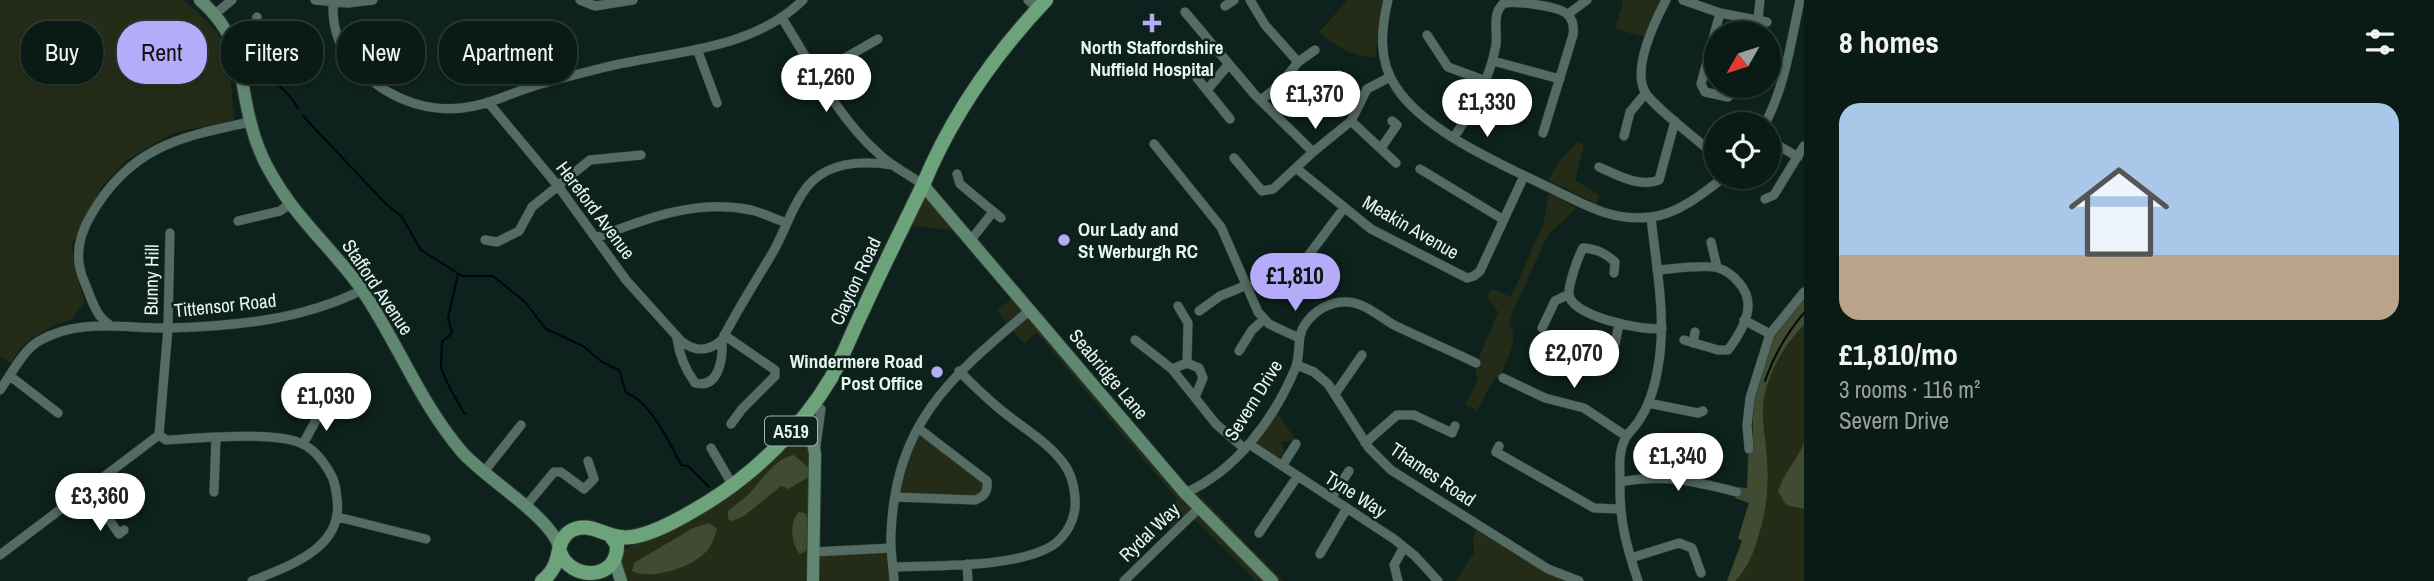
<!DOCTYPE html>
<html lang="en">
<head>
<meta charset="utf-8">
<style>
	body { margin:0; font-family:"Archivo Narrow",sans-serif; background:#13231e; color:#f1f3f6; height:100vh; display:flex; flex-direction:column; font-size:26px; white-space:nowrap }
	* { box-sizing:border-box; margin:0 }
	p { font-size:23px; color:#99a1a0 }
	.icon { flex:none; width:38px; height:38px; fill:none; stroke:currentColor; stroke-width:2; stroke-linecap:round; stroke-linejoin:round }
	.map { position:relative; flex:1; overflow:hidden }
	.panel { display:flex; flex-direction:column; background:#0a1a15; width:630px }
	.panel>* { flex:none }
	.top-card { position:absolute; left:21px; top:21px; width:665px; height:63px; display:flex; gap:14px }
	.needle { width:46px; rotate:231deg }
	.controls { position:absolute; left:1704px; top:21px; display:grid; gap:14px }
	.controls a { display:grid; place-items:center; width:77px; height:77px; border-radius:50%; background:#0a1a15; box-shadow:0 2px 5px #0004,0 0 0 2px #2a3834; font-size:35px }
	.price { position:absolute; translate:-50% -60px; padding:0 16px; border-radius:24px; background:#fff; color:#222; font-size:23px; line-height:46px; filter:drop-shadow(0 2px 4px #0008) }
	.price::after { content:''; position:absolute; left:50%; top:42px; width:21px; height:16px; margin-left:-10px; background:inherit; clip-path:polygon(0 0,100% 0,50% 100%) }
	.price.selected { background:#b4acf9; color:#111 }
	ul { padding:0; list-style:none }
	li { display:grid; align-content:center; gap:14px; height:371px; padding:0 35px }
	li+li { border-top:2px solid #2a3834 }
	li span { display:grid; place-items:center; height:217px; border-radius:21px; color:#555 }
	li>.icon { margin-inline-start:auto }
	span .icon { width:126px; height:126px; fill:#fffc; stroke-width:1 }
	li b { font-size:30px }
	h2 { display:flex; justify-content:space-between; align-items:center; height:84px; padding:0 35px; font-size:30px }
	.pill { padding:0 24px; border-radius:28px; background:#0a1a15; box-shadow:0 2px 5px #0004,0 0 0 2px #2a3834; font-size:24px; line-height:63px }
	.pill.selected { background:#b4acf9; color:#111 }
	main { display:flex; flex:1; min-height:0 }
	.map>svg:first-child { display:block }
	.green { fill:#242c17 }
	.forest { fill:#414b32 }
	.lines { fill:none; stroke-linecap:round; stroke-linejoin:round }
	.stream { stroke:#00080e; stroke-width:2 }
	.street-casing { stroke:#2e3a35; stroke-width:10 }
	.secondary-casing { stroke:#2e3a35; stroke-width:14 }
	.primary-casing { stroke:#2e3a35; stroke-width:16 }
	.street { stroke:#546c64; stroke-width:9 }
	.secondary { stroke:#60876f; stroke-width:12 }
	.primary { stroke:#6da37a; stroke-width:14 }
	.poi-dot { fill:#b4acf9; stroke:#0d221c; stroke-width:2.5 }
	.labels { text-anchor:middle; dominant-baseline:central; stroke-width:5; stroke-linejoin:round; paint-order:stroke }
	.shield { fill:#0d221c; stroke:#a6b5b0; stroke-width:2 }
	.shield-label { font-size:18px; font-weight:bold; fill:#e7f4f0 }
	.poi-label { font-size:19px; font-weight:bold; fill:#e7f4f0; stroke:#0d221c }
	.street-label { font-size:19px; fill:#e7f4f0; stroke:#0d221c }
</style>
</head>
<body>
<main>
<div class="map">
<svg width="1804" height="581" viewBox="0 0 1804 581">
	<rect width="100%" height="100%" fill="#0d221c"/>
	<path class="green" d="M0,0H182C195,9 213,25 221,39C231,58 232,98 234,120L173,133L127,160L101,188L72,244L74,268L85,302L72,319L53,326L31,339L20,349L11,363L0,356Z
		M1348,0H1383L1378,25L1376,57C1352,57 1338,47 1319,32Z
		M1622,0H1661L1650,21L1645,37L1615,29L1623,3Z
		M1578,142L1584,145L1575,180L1599,195L1597,204L1548,180L1559,161Z
		M923,185L962,231L903,225Z
		M1552,194L1576,208L1548,235L1512,313L1509,324C1521,339 1505,361 1500,378H1495L1477,410L1465,405L1478,379L1475,367L1498,312L1487,297L1491,289L1511,297L1544,222L1548,195Z
		M1804,292V581H1727L1742,541L1738,538L1749,503L1738,487L1747,488V425L1770,334Z
		M1012,298L1086,376L1090,371L1190,490L1198,494L1283,581H1256L1196,521L1187,519L1175,531L1161,515L1177,499L1037,333L1024,344L997,311Z
		M812,404L821,409L813,552L891,548L894,581H621L618,554L748,473Z
		M1277,413L1296,440L1281,442L1285,453L1281,457L1273,458L1256,443L1257,439Z
		M918,428L987,481L983,497H895Z
		M1477,525L1573,581H1456L1474,553L1473,539Z"/>
	<path class="forest" d="M1804,300V325C1784,344 1765,378 1763,406C1762,423 1766,442 1767,459C1769,492 1766,513 1756,544C1752,557 1745,571 1735,581H1727L1742,541L1738,538L1749,503L1735,498L1738,487L1747,488L1749,449L1753,447V400L1774,335Z
		M1804,443V509L1786,505L1778,491C1784,473 1797,460 1804,443Z
		M794,455L808,467L809,477L788,489L781,486L744,516L732,521L728,519V511C734,506 741,501 747,496C761,482 773,459 794,455Z
		M799,512L805,513L809,523V549L800,554C791,544 789,522 799,512Z
		M709,523L717,529C715,534 714,540 711,545C699,567 650,581 632,571L634,563L693,528Z"/>
	<g class="lines">
		<path class="stream" d="M257,65C270,80 288,90 298,108
			M303,116L386,204L402,217L421,250L462,276H493L525,302L546,329L583,346L602,362L619,370L626,393C648,399 671,444 681,465L688,466L709,487
			M458,274L448,318L452,333L442,342C442,350 441,359 441,367C443,377 459,405 465,414
			M1765,381C1774,355 1786,334 1804,313"/>
		<g class="street-casing">
			<path id="street" d="M315,0L348,3L373,0
				M580,0L595,6L633,0
				M1028,0L1038,9
				M1250,0L1265,25L1298,62L1281,84L1261,100
				M1388,0C1381,29 1378,61 1396,87C1425,132 1503,165 1550,188C1567,196 1585,206 1603,212C1618,217 1635,219 1650,217C1677,215 1704,193 1724,177
				M1666,0C1655,21 1632,68 1645,92C1653,107 1701,142 1717,157
				M1683,0L1720,13L1767,22
				M333,2C332,31 340,52 362,72C392,101 433,115 474,106C495,102 514,92 534,86C558,79 582,73 606,67C673,51 751,51 803,0
				M1225,6L1234,0
				M1185,12L1255,95L1313,152
				M1720,13L1701,84L1705,92L1728,97L1740,86
				M215,14L232,0
				M1568,14L1587,0
				M782,18C811,64 838,118 879,154C892,167 909,174 923,185
				M1758,20L1760,0
				M253,35L257,17
				M1427,35L1448,67L1486,81
				M233,42L253,35L270,58
				M697,49L717,103
				M1493,61L1560,79
				M1298,62L1315,50
				M817,74L878,39
				M1339,75L1353,93L1362,97
				M1197,78L1230,119
				M1208,89L1228,65
				M488,102L558,186L626,280L681,341C695,352 708,352 722,340C737,310 756,281 773,252C784,233 790,212 802,194C822,161 860,160 893,165
				M1351,121L1396,163
				M1765,124C1785,86 1791,42 1800,0
				M1624,136L1630,112L1645,94
				M1454,137C1473,109 1490,79 1496,45C1498,31 1491,14 1504,3C1516,1 1561,6 1568,15C1574,21 1574,28 1573,35L1543,133
				M1769,140L1798,157
				M1154,144L1221,227L1258,312L1269,324L1299,338
				M1381,148L1397,125L1392,121
				M1234,158L1262,191L1273,189L1313,152L1351,121L1367,89L1390,77
				M1599,167C1617,175 1640,188 1659,180L1675,121
				M1296,168L1371,229L1467,278L1474,276L1480,271L1524,176
				M1420,169L1504,220
				M957,174L960,184L1001,218
				M1765,199L1774,195L1804,146
				M238,221L280,211L291,203
				M596,238C646,218 697,199 751,210C763,213 775,219 787,223
				M485,240L497,242L519,231L532,207L590,160L641,155
				M970,241L993,212
				M1711,242L1717,267
				M1308,256L1344,208
				M1657,270C1671,269 1706,264 1718,268C1732,272 1748,289 1748,304C1749,320 1737,338 1728,350H1718L1684,340
				M1614,273L1615,262C1605,253 1597,249 1583,248C1578,257 1568,285 1569,295C1572,316 1644,332 1662,328
				M1178,306L1188,323L1187,363
				M1199,311L1220,296L1247,285
				M1744,320L1770,334
				M110,325C95,316 91,297 84,281C74,258 79,235 91,215C130,147 179,137 250,122
				M1542,328L1555,301L1569,294
				M724,335L775,370V376L742,409L731,424
				M677,338C679,355 685,369 695,383C719,389 723,359 722,340
				M1135,340L1172,369L1216,424L1245,449
				M1693,343L1695,332
				M1615,344L1619,324
				M1239,351L1252,330L1264,319
				M1297,365L1314,372L1328,384L1369,448L1391,470L1548,569L1579,581
				M1172,369L1187,363L1199,368L1203,378L1195,397
				M10,376L58,413
				M1503,378L1545,398L1584,408L1626,436
				M0,390C11,375 23,350 39,341C80,317 126,329 170,328C236,326 302,320 362,290
				M1335,394L1362,355
				M1648,403L1698,413L1703,411
				M159,435L166,440C202,438 263,432 295,441C312,446 322,459 330,473C335,481 336,489 337,499C344,548 289,566 252,581
				M1365,443L1397,415H1414L1452,433L1455,426
				M303,444L322,409
				M1249,444L1394,539L1415,556L1438,581
				M816,446L821,409
				M1499,446L1496,452L1594,508L1619,509
				M711,448L732,484
				M1749,449L1747,425L1750,398L1770,334L1804,292
				M1282,466L1296,444
				M483,473L521,425
				M1620,482C1666,474 1693,481 1737,492
				M89,490L119,534L124,530
				M214,492L216,438
				M1185,493C1236,471 1274,419 1295,369C1302,354 1295,337 1306,323C1315,310 1331,301 1347,302C1363,302 1380,317 1394,325C1421,338 1449,350 1476,363
				M895,497L975,500C985,496 988,492 987,481L918,428
				M1331,498L1349,471
				M525,507L554,472H561L584,489L594,479L588,461
				M338,517L426,539
				M1259,533L1297,477
				M813,552L891,548
				M1320,554L1347,508
				M0,555L159,435L168,328L170,233
				M1631,558L1679,543L1692,548L1701,573
				M967,564L968,581
				M893,567C937,565 1006,568 1046,549C1062,542 1073,525 1075,508C1076,494 1073,478 1066,467C1052,445 1026,430 1006,414C989,401 974,386 959,371
				M894,581C893,565 890,549 891,533C896,421 951,377 1030,310
				M1124,581L1199,508
				M1398,581L1394,565L1404,547
				M1638,581C1626,545 1619,519 1620,482C1620,467 1618,453 1625,439C1628,433 1634,428 1638,422C1649,406 1655,386 1658,367C1667,319 1656,266 1651,217"/>
		</g>
		<g class="secondary-casing">
			<path id="secondary" d="M200,0C245,40 237,72 251,124C258,153 271,176 288,200C310,231 340,258 362,290C398,343 420,403 462,452C486,479 551,517 559,547
				M923,185L1185,493L1272,581
				M799,421L812,438L815,454L813,581
				M615,562L621,581"/>
		</g>
		<g class="primary-casing">
			<path id="primary" d="M560,552C570,581 618,581 617,545L610,535
				M542,581C565,563 553,544 569,532C586,520 603,535 620,537C644,541 687,515 708,502C756,472 802,427 831,378C843,357 852,332 863,310C882,268 903,227 923,185C952,115 994,55 1046,0"/>
		</g>
		<use href="#street" class="street"/>
		<use href="#secondary" class="secondary"/>
		<use href="#primary" class="primary"/>
	</g>
	<g class="poi-dot">
		<path d="M1148.5 12.5h7v7h7v7h-7v7h-7v-7h-7v-7h7z"/>
		<circle cx="1064" cy="240" r="7"/>
		<circle cx="937" cy="372" r="7"/>
	</g>
	<g class="labels">
		<rect class="shield" x="765" y="416.5" width="52" height="29" rx="5"/>
		<g class="shield-label">
			<text x="791" y="431">A519</text>
		</g>
		<g class="poi-label">
			<text x="1152" y="47">North Staffordshire<tspan x="1152" dy="22">Nuffield Hospital</tspan></text>
			<text x="1078" y="229" text-anchor="start">Our Lady and<tspan x="1078" dy="22">St Werburgh RC</tspan></text>
			<text x="923" y="361" text-anchor="end">Windermere Road<tspan x="923" dy="22">Post Office</tspan></text>
		</g>
		<g class="street-label">
			<text transform="translate(596 210) rotate(53)">Hereford Avenue</text>
			<text transform="translate(1411 227) rotate(30)">Meakin Avenue</text>
			<text transform="translate(151 280) rotate(-89)">Bunny Hill</text>
			<text transform="translate(855 281) rotate(-65)">Clayton Road</text>
			<text transform="translate(378 287) rotate(56)">Stafford Avenue</text>
			<text transform="translate(225 305) rotate(-6)">Tittensor Road</text>
			<text transform="translate(1109 374) rotate(50)">Seabridge Lane</text>
			<text transform="translate(1253 400) rotate(-58)">Severn Drive</text>
			<text transform="translate(1433 474) rotate(34)">Thames Road</text>
			<text transform="translate(1356 494) rotate(33)">Tyne Way</text>
			<text transform="translate(1149 532) rotate(-44)">Rydal Way</text>
		</g>
	</g>
</svg>
<div class="controls">
<a><svg class="needle" viewBox="-14 -14 28 28"><path d="M0-13l5 13h-10z" fill="#e53935"/><path d="M0 13l5-13h-10z" fill="#99a1a0"/></svg></a>
<a><svg class="icon" aria-label="locate" viewBox="0 0 24 24"><circle cx="12" cy="12" r="6"/><path d="M12 2v4M12 18v4M2 12h4M18 12h4"/></svg></a>
</div>
<b class="price" style="left:826px;top:114px">£1,260</b>
<b class="price" style="left:1315px;top:131px">£1,370</b>
<b class="price" style="left:1487px;top:139px">£1,330</b>
<b class="price selected" style="left:1295px;top:313px">£1,810</b>
<b class="price" style="left:1574px;top:390px">£2,070</b>
<b class="price" style="left:326px;top:433px">£1,030</b>
<b class="price" style="left:1678px;top:493px">£1,340</b>
<b class="price" style="left:100px;top:533px">£3,360</b>
<div class="top-card">
<a class="pill">Buy</a>
<a class="pill selected">Rent</a>
<a class="pill">Filters</a>
<a class="pill">New</a>
<a class="pill">Apartment</a>
</div>
</div>
<section class="panel">
<h2>8 homes<svg class="icon" aria-label="filters" viewBox="0 0 24 24"><path d="M4 7h16M4 17h16"/><circle cx="9" cy="7" r="2"/><circle cx="15" cy="17" r="2"/></svg></h2>
<ul>
<li><span style="background:linear-gradient(#a9c7e8 70%,#b9a48a 0)"><svg class="icon" aria-label="home" viewBox="0 0 24 24"><path d="M3 11l9-7 9 7M6 9v11h12V9"/></svg></span><div><b>£1,810/mo</b><p>3 rooms · 116 m²</p><p>Severn Drive</p></div></li>
</ul>
</section>
</main>
</body>
</html>
